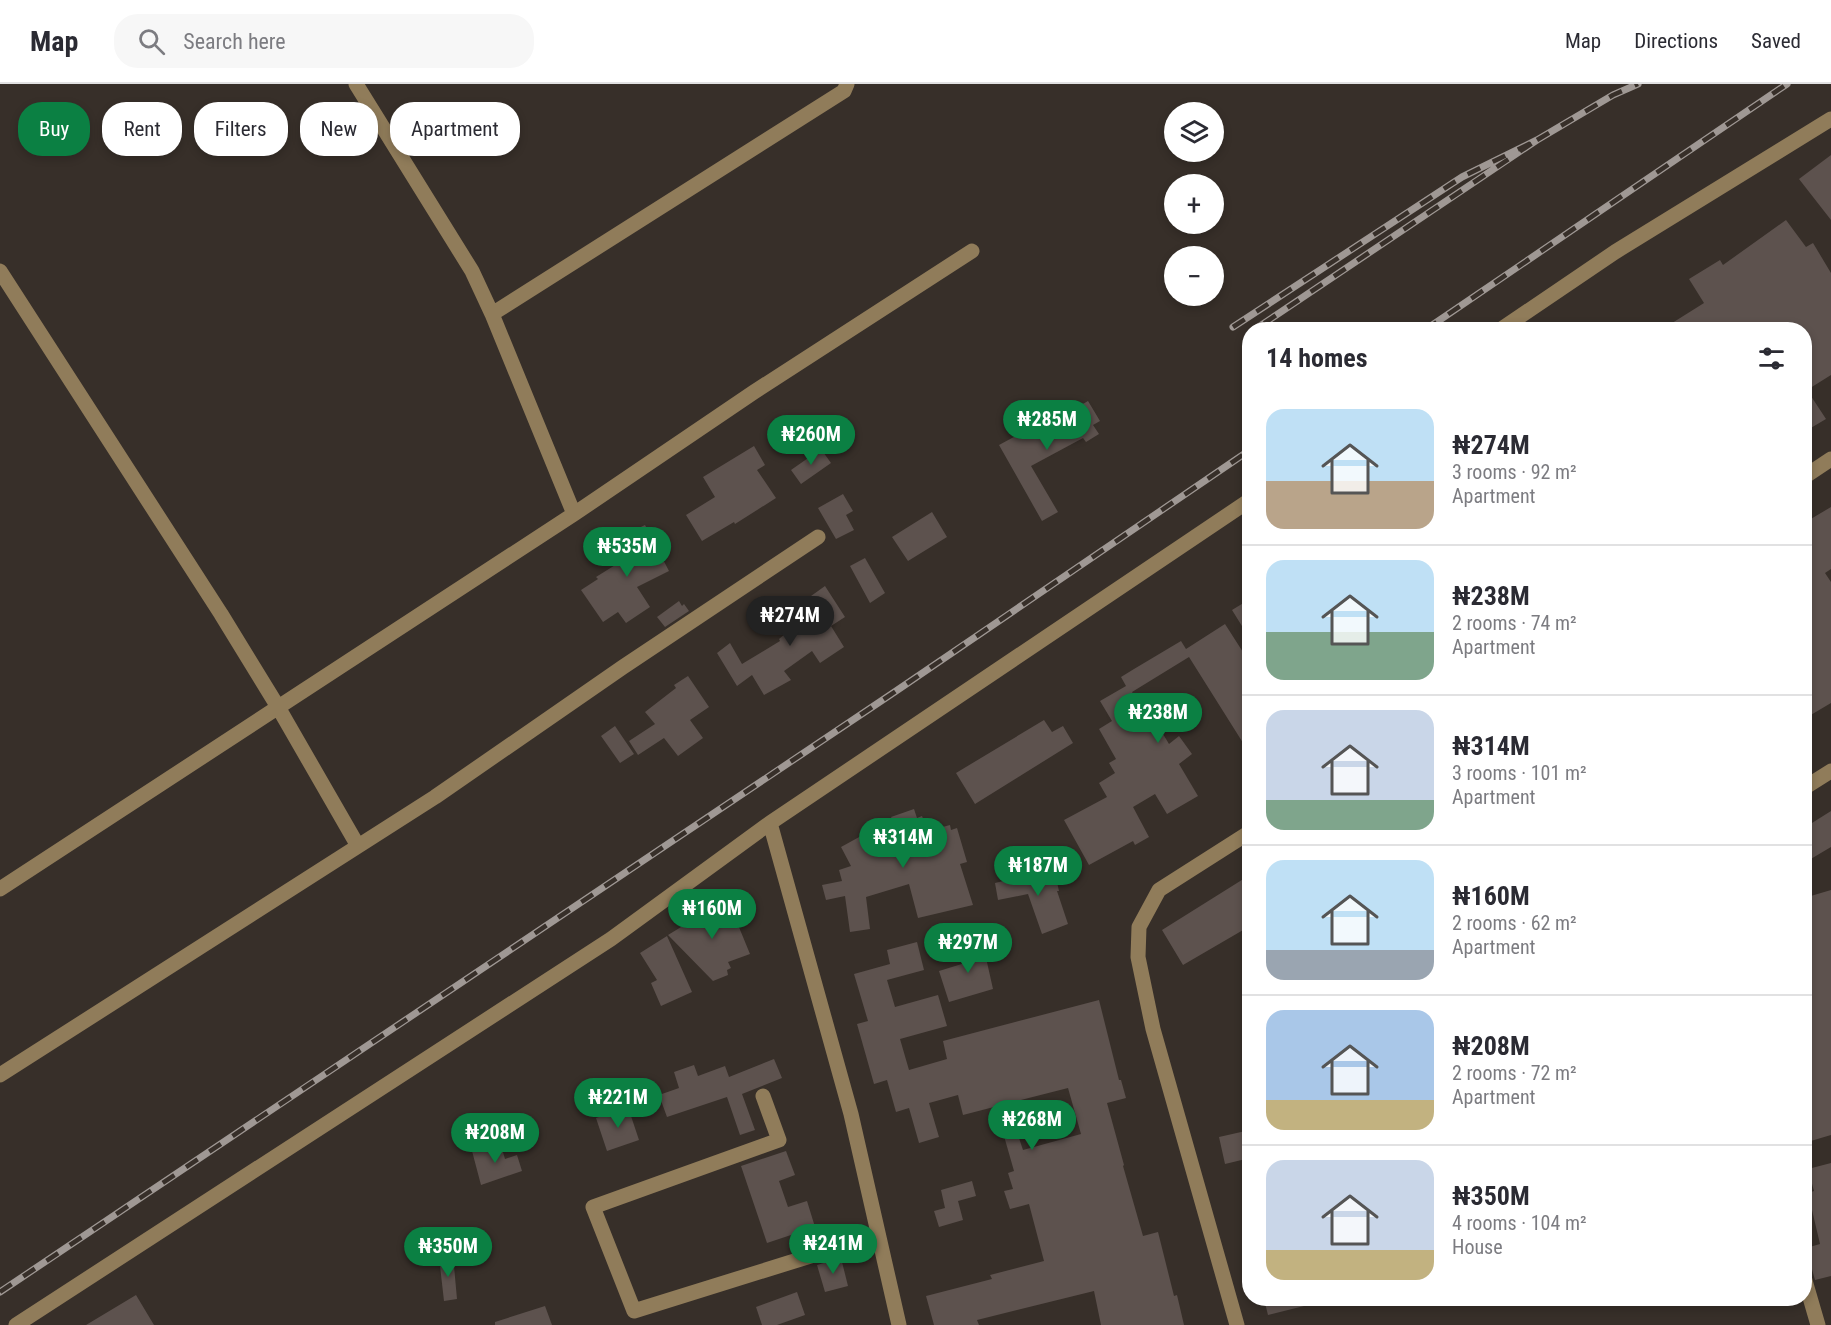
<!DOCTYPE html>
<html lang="en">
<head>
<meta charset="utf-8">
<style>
	body { margin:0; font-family:"Roboto Condensed",sans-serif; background:#f7f7f7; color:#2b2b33; height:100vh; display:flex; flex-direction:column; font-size:22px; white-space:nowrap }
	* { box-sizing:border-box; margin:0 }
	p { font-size:20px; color:#7c7c81 }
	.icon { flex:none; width:33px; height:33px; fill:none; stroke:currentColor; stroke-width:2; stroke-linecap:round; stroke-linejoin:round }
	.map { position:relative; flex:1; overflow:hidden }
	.drawer { position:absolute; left:1242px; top:238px; width:570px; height:984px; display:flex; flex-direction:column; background:#fff; border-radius:24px; box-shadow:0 3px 9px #0003 }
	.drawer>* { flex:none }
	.hud { position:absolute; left:18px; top:18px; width:570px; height:54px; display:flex; gap:12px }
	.tools { position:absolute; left:1164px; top:18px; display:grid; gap:12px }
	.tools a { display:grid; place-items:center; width:60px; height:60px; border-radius:50%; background:#fff; box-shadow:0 3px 9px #0003; font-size:30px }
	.price { position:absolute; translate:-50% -51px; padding:0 14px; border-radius:21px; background:#0b8043; color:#fff; font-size:20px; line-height:39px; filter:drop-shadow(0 2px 3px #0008) }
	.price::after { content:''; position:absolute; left:50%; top:36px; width:18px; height:14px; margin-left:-9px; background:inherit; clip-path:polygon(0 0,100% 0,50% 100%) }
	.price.current { background:#222; color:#fff }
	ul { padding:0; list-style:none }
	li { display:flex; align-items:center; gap:18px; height:150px; padding:0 24px }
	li+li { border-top:2px solid #e1e1e2 }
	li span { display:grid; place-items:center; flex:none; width:168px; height:120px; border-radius:18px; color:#555 }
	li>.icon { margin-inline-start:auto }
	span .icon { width:72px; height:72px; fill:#fffc; stroke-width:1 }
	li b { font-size:26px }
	h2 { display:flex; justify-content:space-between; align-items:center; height:72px; padding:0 24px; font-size:26px }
	.pill { padding:0 21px; border-radius:24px; background:#fff; box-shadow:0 3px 9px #0003; font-size:21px; line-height:54px }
	.pill.current { background:#0b8043; color:#fff }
	header { display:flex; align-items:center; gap:36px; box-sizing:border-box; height:84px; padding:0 30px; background:#fff; border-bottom:2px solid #e1e1e2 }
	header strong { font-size:28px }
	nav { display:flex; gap:33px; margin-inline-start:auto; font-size:21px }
	.search { width:420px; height:54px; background:#f7f7f7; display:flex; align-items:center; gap:15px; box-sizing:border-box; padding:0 21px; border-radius:24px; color:#7c7c81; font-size:22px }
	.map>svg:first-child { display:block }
	.building { fill:#5d524e }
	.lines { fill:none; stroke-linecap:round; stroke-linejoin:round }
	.minor { stroke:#907c5a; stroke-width:15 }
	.rail-casing { stroke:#9f9894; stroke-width:7 }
	.rail { stroke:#372f29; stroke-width:4.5; stroke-dasharray:14; stroke-linecap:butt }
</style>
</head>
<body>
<header>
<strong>Map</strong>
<div class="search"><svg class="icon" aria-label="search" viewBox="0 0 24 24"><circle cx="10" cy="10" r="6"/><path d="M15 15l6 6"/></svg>Search here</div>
<nav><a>Map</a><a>Directions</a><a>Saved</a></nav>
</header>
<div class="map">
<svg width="1831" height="1241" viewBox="0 0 1831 1241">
	<rect width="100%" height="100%" fill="#372f29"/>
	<path class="building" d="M1831,71V136L1799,95Z
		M1786,136L1806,163L1813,159L1831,189V291L1807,306L1826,335L1804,348V246H1661L1704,219L1689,195L1720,176L1723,181Z
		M1088,317L1100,337L1093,341L1099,350L1086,358L1083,354L1031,382L1058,428L1042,437L999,361L1047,335L1049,340Z
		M754,362L765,381L757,386L776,414L735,440L734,438L702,457L686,431L715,413L703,393Z
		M821,365L831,379L801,400L791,386Z
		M843,410L853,427L846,431L854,446L836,455L818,424Z
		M1831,423V485L1825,489L1831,498V619L1804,635V439Z
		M932,428L947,453L908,477L892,453Z
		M645,441L669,487L637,503L650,523L626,539L618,528L603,538L581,506L598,495L596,493L628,473L618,454Z
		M865,474L885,509L870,519L850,482Z
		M825,502L845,533L831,542L844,563L820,579L812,567L784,587L791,596L764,611L752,591L737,602L717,569L730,559L742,580L780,557L779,555L800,537L819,525L811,512Z
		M1250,515V555L1232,526Z
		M679,517L682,522L684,520L689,527L665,543L657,533Z
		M1225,540L1250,579V670L1189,573L1132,608L1159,652L1163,650L1169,660L1179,652L1192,670L1179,680L1198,712L1167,730L1155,710L1133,723L1149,753L1135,761L1133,757L1089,781L1064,736L1107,713L1099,699L1115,689L1109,679L1116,675L1099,645L1112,637L1100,617L1126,602L1121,593L1134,585L1181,557L1186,565Z
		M688,592L709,623L690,636L703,654L678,672L664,654L638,671L629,657L655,640L645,628L676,604L674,601Z
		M1044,636L1052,648L1063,642L1073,659L975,720L956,689Z
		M615,642L634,670L620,679L601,652Z
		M914,725L917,734L922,732L928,747L950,741L951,746L957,744L967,778L960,780L973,821L918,834L909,800L866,813L870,845L850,848L845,812L826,816L822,801L842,797L839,786L851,782L841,763L892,735L891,733Z
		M1831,727V763L1804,779V744Z
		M1054,785L1059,807H1057L1068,840L1042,850L1028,810L998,816L995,799Z
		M1245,794L1250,801V842L1183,881L1162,846Z
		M1831,806V1051L1804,1059V814Z
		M727,814L750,870L728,878L731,884L727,886L728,891L713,897L668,851L686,840L685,838Z
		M667,852L692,908L661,922L651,899L657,896L640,869Z
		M982,856L993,905L949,918L939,887L965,879L961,861Z
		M917,858L924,886L887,896L895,923L938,911L947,942L900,955L909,986L947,975L943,957L1099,916L1119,996H1121L1126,1014L1107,1019L1124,1081L1123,1082L1143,1152L1158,1148L1174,1212L1177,1211L1184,1241H1101L1094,1207L977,1236L979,1241H934L926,1212L992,1195L990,1191L1044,1177L1029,1120L1010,1125L1004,1107L1013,1105L1008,1089L1014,1087L1004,1052L1017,1048L1023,1066L1081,1050L1068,1004L963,1031L958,1011L929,1019L939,1053L919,1059L909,1024L896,1028L887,996L874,1000L857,940L868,937L854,890L890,880L887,866Z
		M774,975L782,994L742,1010L755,1046L740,1051L727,1013L667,1033L659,1011L679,1004L674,988L694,981L698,992L725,982L729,993Z
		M628,1023L639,1056L607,1067L596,1034Z
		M1250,1046V1074L1225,1080L1219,1053Z
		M500,1058L505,1075L517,1071L522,1087L481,1101L472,1067Z
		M786,1067L795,1091L779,1097L788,1123L807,1117L815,1143L767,1159L741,1082Z
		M1831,1079V1192L1815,1196L1806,1164L1820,1160L1808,1109L1814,1107L1808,1085Z
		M972,1097L976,1112L958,1117L963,1136L939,1143L934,1127L945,1124L941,1106Z
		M453,1171L457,1215L444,1217L439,1173Z
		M841,1174L848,1202L825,1208L817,1181Z
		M797,1208L805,1231L777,1241H762L756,1223Z
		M136,1211L154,1241H86Z
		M1264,1215H1311L1312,1220L1268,1231Z
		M545,1222L552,1241H495V1238Z"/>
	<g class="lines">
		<path class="minor" d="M356,0L472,187L492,230L574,430
			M0,187L221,530L278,623L358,762
			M492,230L844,7L847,0
			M1500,246L1615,168L1831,35
			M1804,393L1831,375
			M1804,704L1831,687
			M770,739L851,1030L899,1241
			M0,805L574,430L754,308L972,167
			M0,991L435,713L623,583L818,453
			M763,1012L779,1056L593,1123L634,1227L878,1151
			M1804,1193L1818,1241
			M16,1241L611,855L770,739L1250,416
			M1237,1241L1153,945L1138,873L1139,843L1159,806L1250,748"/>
		<g class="rail-casing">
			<path id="rail" d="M1537,56L1613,11L1638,0
				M1233,243L1462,93L1537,56L1254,246
				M1425,246L1787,0
				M0,1208L896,607L1250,366"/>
		</g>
		<use href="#rail" class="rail"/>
	</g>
</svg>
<div class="tools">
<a><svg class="icon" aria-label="layers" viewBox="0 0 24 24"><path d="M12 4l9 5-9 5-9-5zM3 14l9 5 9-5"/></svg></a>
<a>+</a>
<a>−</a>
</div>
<b class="price" style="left:1047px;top:367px">₦285M</b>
<b class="price" style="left:811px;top:382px">₦260M</b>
<b class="price" style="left:627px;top:494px">₦535M</b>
<b class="price current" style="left:790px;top:563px">₦274M</b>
<b class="price" style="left:1158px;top:660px">₦238M</b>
<b class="price" style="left:903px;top:785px">₦314M</b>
<b class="price" style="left:1038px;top:813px">₦187M</b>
<b class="price" style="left:712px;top:856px">₦160M</b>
<b class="price" style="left:968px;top:890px">₦297M</b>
<b class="price" style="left:618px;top:1045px">₦221M</b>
<b class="price" style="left:1032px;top:1067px">₦268M</b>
<b class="price" style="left:495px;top:1080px">₦208M</b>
<b class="price" style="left:833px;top:1191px">₦241M</b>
<b class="price" style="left:448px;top:1194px">₦350M</b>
<div class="hud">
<a class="pill current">Buy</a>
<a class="pill">Rent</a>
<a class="pill">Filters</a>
<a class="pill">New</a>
<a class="pill">Apartment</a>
</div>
<section class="drawer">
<h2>14 homes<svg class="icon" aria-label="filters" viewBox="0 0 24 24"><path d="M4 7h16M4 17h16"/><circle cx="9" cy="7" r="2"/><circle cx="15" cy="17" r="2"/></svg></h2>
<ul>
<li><span style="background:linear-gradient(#bfe0f5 60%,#b9a48a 0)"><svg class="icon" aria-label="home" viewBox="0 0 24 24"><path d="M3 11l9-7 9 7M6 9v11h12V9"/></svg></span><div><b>₦274M</b><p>3 rooms · 92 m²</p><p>Apartment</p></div></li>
<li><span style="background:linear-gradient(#bfe0f5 60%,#7fa58c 0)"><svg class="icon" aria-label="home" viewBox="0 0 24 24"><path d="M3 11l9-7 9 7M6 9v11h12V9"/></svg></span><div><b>₦238M</b><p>2 rooms · 74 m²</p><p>Apartment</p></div></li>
<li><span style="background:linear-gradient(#c9d6e8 75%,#7fa58c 0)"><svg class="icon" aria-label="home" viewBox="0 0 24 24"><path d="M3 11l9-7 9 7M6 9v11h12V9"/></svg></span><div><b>₦314M</b><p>3 rooms · 101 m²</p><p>Apartment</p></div></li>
<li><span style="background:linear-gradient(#bfe0f5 75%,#9aa5b1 0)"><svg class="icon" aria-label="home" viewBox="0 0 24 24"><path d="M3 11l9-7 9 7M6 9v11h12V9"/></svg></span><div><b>₦160M</b><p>2 rooms · 62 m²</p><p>Apartment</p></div></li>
<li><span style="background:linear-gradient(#a9c7e8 75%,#c2b280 0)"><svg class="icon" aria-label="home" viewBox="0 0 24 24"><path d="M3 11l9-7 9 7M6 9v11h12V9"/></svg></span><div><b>₦208M</b><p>2 rooms · 72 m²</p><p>Apartment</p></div></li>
<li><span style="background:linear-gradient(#c9d6e8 75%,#c2b280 0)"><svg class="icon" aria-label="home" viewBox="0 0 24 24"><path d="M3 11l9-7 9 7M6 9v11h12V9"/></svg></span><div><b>₦350M</b><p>4 rooms · 104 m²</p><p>House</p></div></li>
</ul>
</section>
</div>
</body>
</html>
